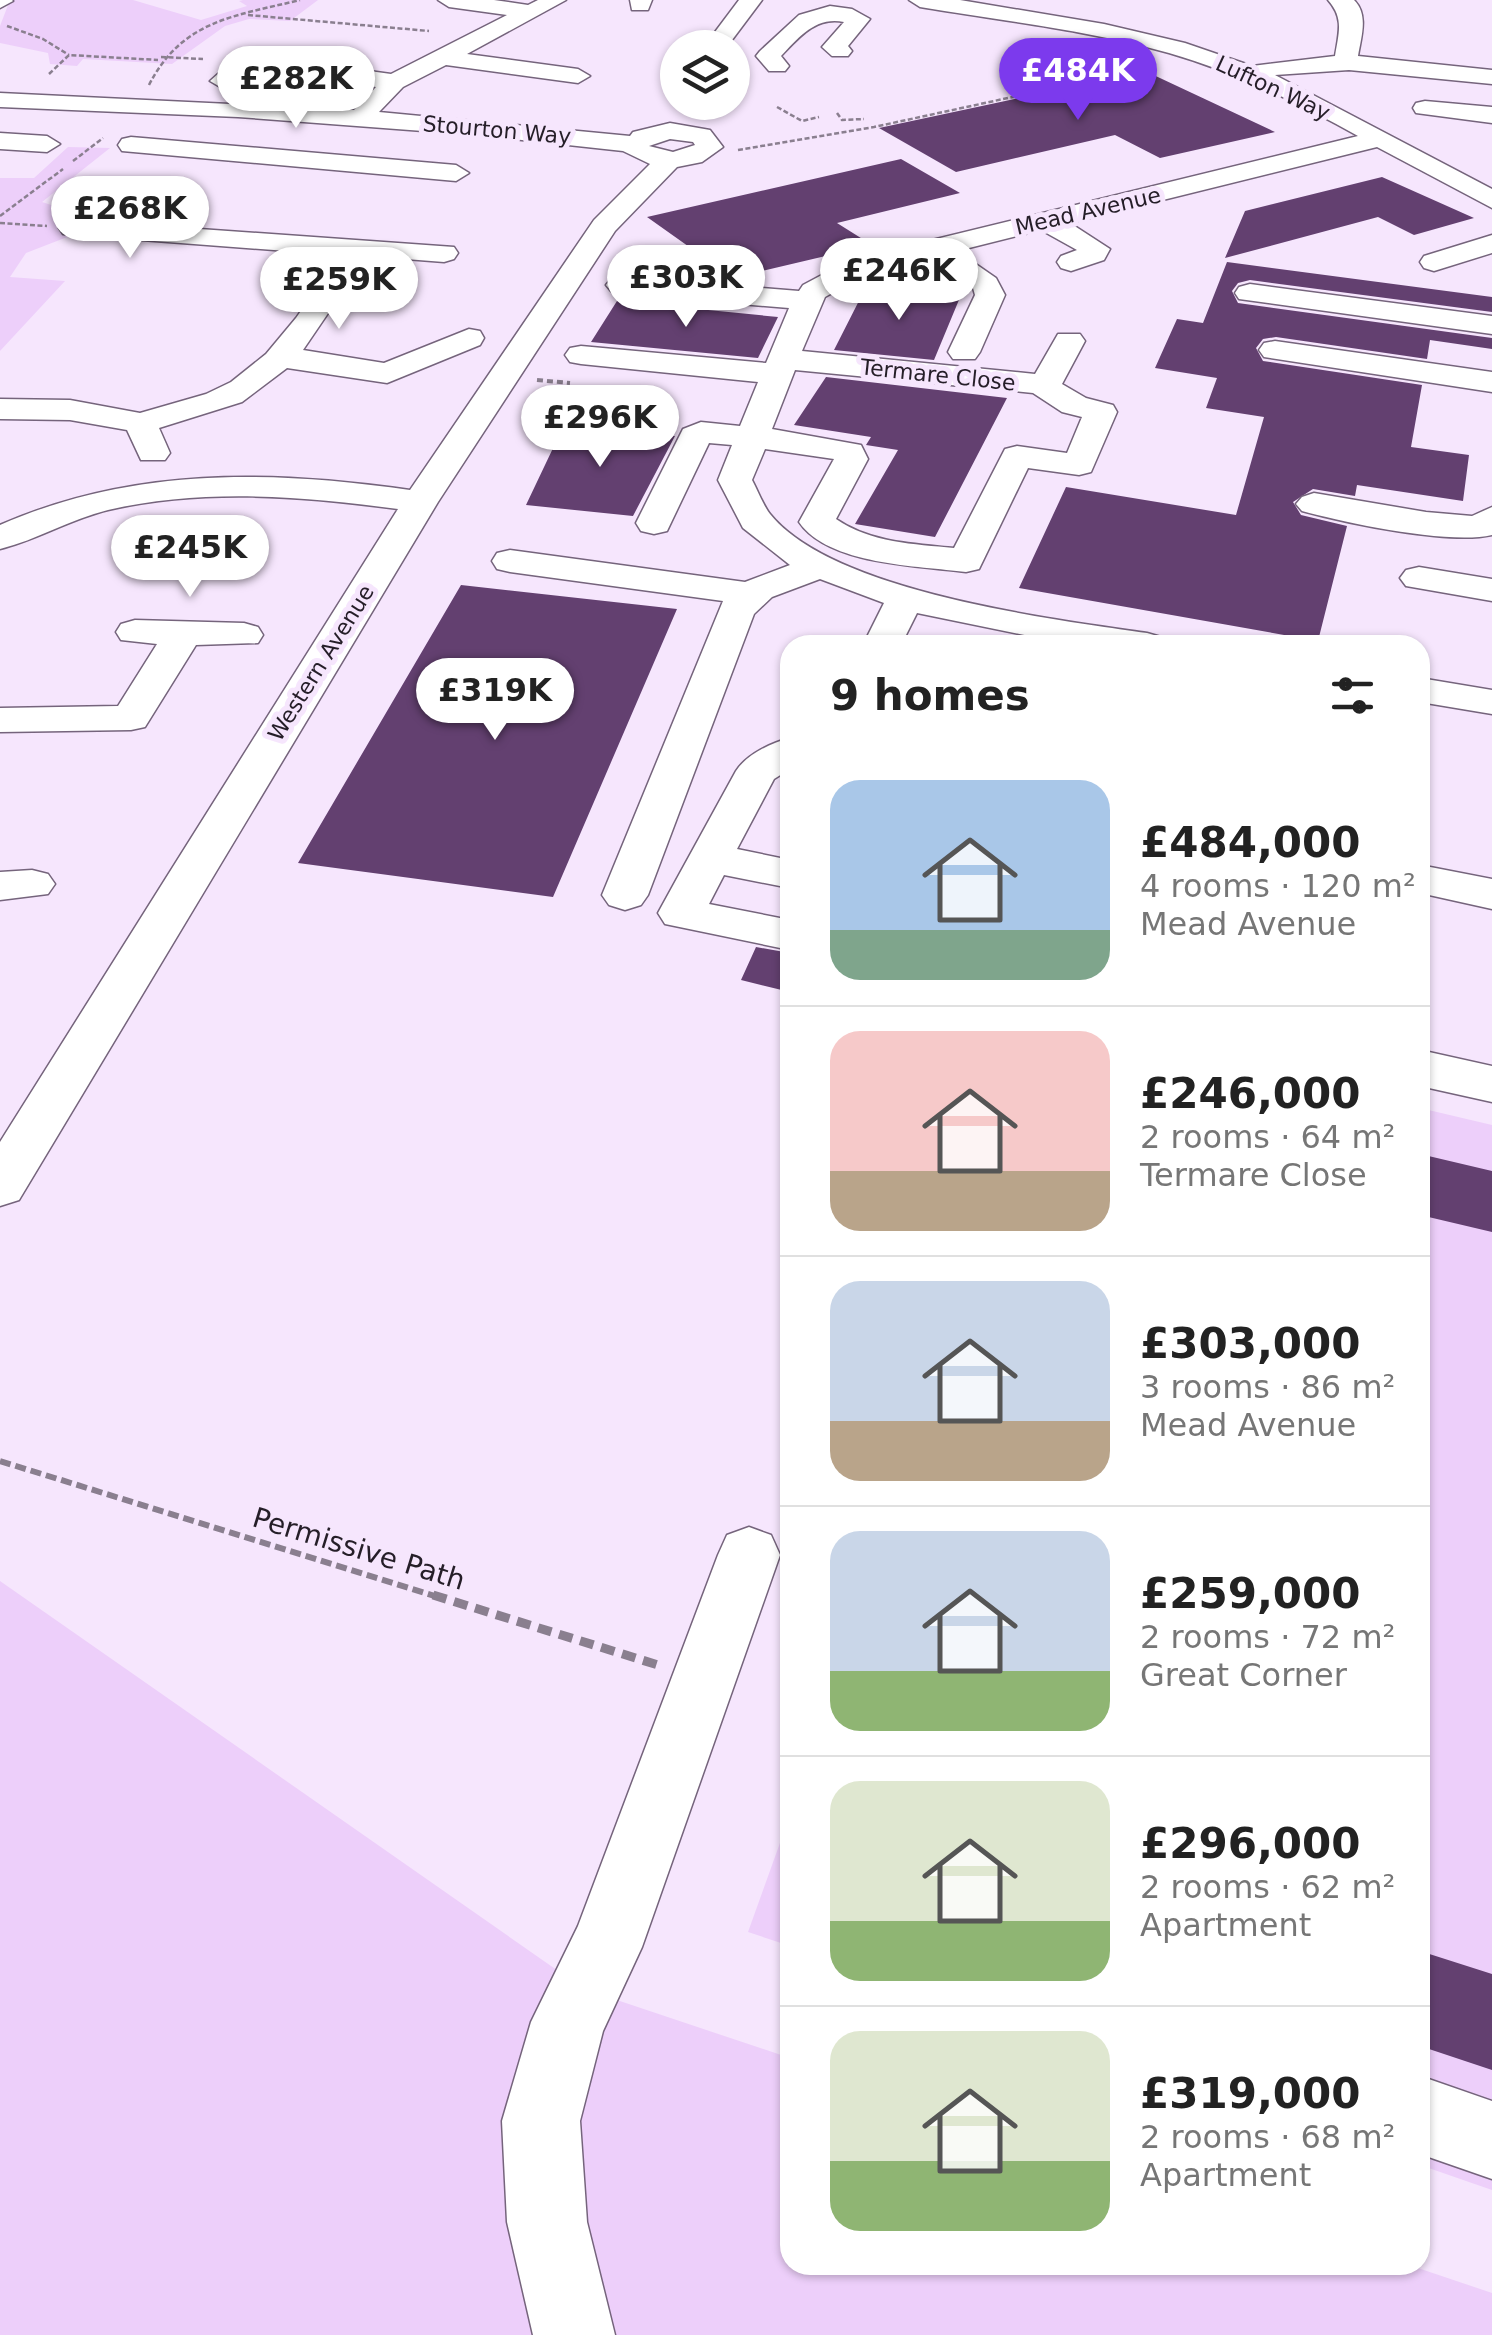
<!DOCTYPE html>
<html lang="en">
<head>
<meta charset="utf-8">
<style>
	body { margin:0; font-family:"DejaVu Sans",sans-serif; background:#f2f2f2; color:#222; height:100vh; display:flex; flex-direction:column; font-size:38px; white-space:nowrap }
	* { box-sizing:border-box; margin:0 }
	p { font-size:32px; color:#767676 }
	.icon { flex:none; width:55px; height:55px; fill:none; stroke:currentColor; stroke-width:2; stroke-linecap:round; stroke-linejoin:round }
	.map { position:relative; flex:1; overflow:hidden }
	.drawer { position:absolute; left:780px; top:635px; width:650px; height:1640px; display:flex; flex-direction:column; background:#fff; border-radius:30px; box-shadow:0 2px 8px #0004 }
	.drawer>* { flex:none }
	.tools { position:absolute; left:660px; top:30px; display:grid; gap:20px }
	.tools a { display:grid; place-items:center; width:90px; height:90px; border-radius:50%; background:#fff; box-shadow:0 2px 8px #0004; font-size:50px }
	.price { position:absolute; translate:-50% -85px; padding:0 22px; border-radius:35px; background:#fff; color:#222; font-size:32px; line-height:65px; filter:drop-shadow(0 2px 5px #0008) }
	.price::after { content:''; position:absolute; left:50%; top:60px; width:30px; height:22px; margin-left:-15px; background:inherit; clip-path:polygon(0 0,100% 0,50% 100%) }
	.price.selected { background:#7c3aed; color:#fff }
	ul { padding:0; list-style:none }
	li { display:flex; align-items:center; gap:30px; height:250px; padding:0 50px }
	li+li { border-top:2px solid #e0e0e0 }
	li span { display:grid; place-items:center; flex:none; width:280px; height:200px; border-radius:30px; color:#555 }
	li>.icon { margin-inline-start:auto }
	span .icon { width:120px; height:120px; fill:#fffc; stroke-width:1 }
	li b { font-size:42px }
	h2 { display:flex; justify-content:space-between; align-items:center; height:120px; padding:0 50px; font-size:42px }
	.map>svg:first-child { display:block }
	.green { fill:#edcffa }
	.building { fill:#634070 }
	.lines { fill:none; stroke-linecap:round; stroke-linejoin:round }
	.minor-casing { stroke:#75647c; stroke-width:3 }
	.path-far3 { stroke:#8a7f8f; stroke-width:2.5; stroke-dasharray:5 2.5; stroke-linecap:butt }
	.path-far2 { stroke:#8a7f8f; stroke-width:4; stroke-dasharray:6 4; stroke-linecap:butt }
	.path-far1 { stroke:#8a7f8f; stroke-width:6; stroke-dasharray:11 5; stroke-linecap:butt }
	.path { stroke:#8a7f8f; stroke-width:9; stroke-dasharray:14 8; stroke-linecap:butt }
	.minor { fill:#fff; fill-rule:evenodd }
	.labels { text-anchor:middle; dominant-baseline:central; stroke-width:10; stroke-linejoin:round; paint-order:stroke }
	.far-street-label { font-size:22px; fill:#251e28; stroke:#f6e6fd }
	.street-label { font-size:28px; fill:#251e28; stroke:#f6e6fd }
</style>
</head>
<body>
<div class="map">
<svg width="1492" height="2335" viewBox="0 0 1492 2335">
	<rect width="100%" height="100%" fill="#f6e6fd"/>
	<path class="green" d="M10,0H133L201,20L247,6L239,1L243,0H318L290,21L249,19L225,26L172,64L83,59L77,66L50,64L48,53L0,43V26Z
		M68,147L110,148L42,202L88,217L75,234L26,253L10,277L65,281L0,351V178H34Z
		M1420,1108L1492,1125V2190L1420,2165Z
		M0,1581L584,1989L790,2058V2265H1409L1492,2293V2335H0Z
		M790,1815V1946L748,1932Z"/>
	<path class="building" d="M1145,71L1275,132L1160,158L1115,135L956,172L879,128Z
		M901,159L960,193L837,223L872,245L733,278L647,217Z
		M1382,177L1474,218L1414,235L1378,217L1225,258L1245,211Z
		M1227,262L1492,297V312L1250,280L1238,283L1232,291L1238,303L1492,338V349L1430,340L1427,359L1276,337L1263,339L1256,348L1263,361L1422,385L1411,447L1469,455L1463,501L1357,485L1355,496L1313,489L1293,502L1301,515L1347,526L1318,641L1019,588L1066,487L1236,515L1264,417L1206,408L1217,378L1155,368L1177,319L1203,323Z
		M867,285L961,295L934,360L834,350Z
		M617,301L778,317L758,358L591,342Z
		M826,377L1007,398L935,537L855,524L898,450L866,445L871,437L794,425Z
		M564,425L675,436L633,516L526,505Z
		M461,585L677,609L553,897L298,863Z
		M756,947L790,953V992L741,980Z
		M1420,1154L1492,1171V1232L1420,1215Z
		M1420,1951L1492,1974V2070L1420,2046Z"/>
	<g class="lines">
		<g class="minor-casing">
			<path id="minor" d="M0,0H12L13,1L0,8Z
				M438,0H494L528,5L538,0H566L467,54L578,69L590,76L578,83L446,65L403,87L379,112L630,136L633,132L670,123L710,130L723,147L702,162L677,167L615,231L438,502L19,1200L0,1206V1142L398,509C302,496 203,488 108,510C70,519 37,540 0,549V525C132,467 270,470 410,490L594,220L650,164L623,151L476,135L238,117L0,107V93L354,110L376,87L251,69L222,88L210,81L238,56L246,54L391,74L507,15L449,7ZM670,139L693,142L695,145L673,152L649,146Z
				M630,0H652L648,10H632Z
				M739,0H762L726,48H703Z
				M909,0H960L1104,24L1185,43L1252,66L1335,56C1339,32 1344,18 1328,0H1354C1369,15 1361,37 1358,56L1492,70V84L1349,70L1275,75L1492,189V208L1377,147L1070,223L1110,249L1104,260L1071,271L1061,268L1057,262L1061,256L1077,250L1041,230L957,251L996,278L1005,295L980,352L975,359H953L948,352L975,295L973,288L929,258L870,272L825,297L802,351L1035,374L1058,334H1080L1085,341L1062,384L1086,398L1113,405L1117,412L1091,472L1079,475L1028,468L979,569L966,572C919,566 828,565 799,522L834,459L765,449L752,480C758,491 763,505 770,514C833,592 1051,619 1147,633L1161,637L1166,645H1073L917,613L901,645H863L884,603L820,579L772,597L754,614L648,895L641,905L625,910L609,905L602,895L723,601L510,572L497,569L492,561L497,553L510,550L745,582L790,565L743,528L718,480L732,445L709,443L667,531L654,534L641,531L636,523L683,429L701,422L740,426L758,382L581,364L570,362L565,355L570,348L581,346L766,363L789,308L621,294L611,291L606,285L611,279L621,276L799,291L803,285L850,260L1358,136C1297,102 1235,72 1169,53C1088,30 1003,21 920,7ZM795,370L1033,393L1062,412L1082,417L1067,453L1017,446L1005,449L954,548C914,544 871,543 836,519L868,459L861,445L772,429Z
				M830,6L852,9L870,19L848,46L852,51L848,56H832L822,47L844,22C816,16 799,37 781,56L789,66L785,71H769L756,56L760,51L799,15Z
				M1425,101L1492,107V123L1416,113L1413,108L1416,103Z
				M0,133L47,136L60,144L47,152L0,149Z
				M131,137L456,165L469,173L456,181L122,151L118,145L122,139Z
				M73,220L454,247L458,253L454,259L444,262L367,256L303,350L384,363L469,329L480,331L484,338L480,345L387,383L287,368L242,402L159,428L170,453L165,460H141L127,430L70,420L0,419V399L70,400L140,413L206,394L231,382L266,354L296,318L340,255L63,234L59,228L63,222Z
				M1492,235V253L1434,271L1424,268L1420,262L1424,256Z
				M1250,284L1492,316V334L1239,299L1235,293L1239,287Z
				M1275,341L1492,372V392L1264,357L1259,350L1264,343Z
				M1314,493L1426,512L1472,516L1492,507V535C1449,545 1346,523 1302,511L1296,504L1302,497Z
				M1419,567L1492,579V601L1406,586L1400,578L1406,570Z
				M135,620L244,623L258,627L263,635L258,643L196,645L145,727L131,730L0,732V708L118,706L157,644L121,640L116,632L121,624Z
				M1420,678L1492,690V714L1420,702Z
				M790,738V769L774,779L737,849L790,860V888L724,875L709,904L790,920V950L665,924L658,913L736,771C747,754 771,743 790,738Z
				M1420,865L1492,879V909L1420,893Z
				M32,870L48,874L55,884L48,894L0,900V872Z
				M1420,1050L1492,1066V1102L1420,1086Z
				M749,1527L771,1535L780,1555L642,1947L603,2031L580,2121L587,2222L615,2335H533L507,2222L502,2121L531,2022L578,1926L718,1555L727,1535Z
				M1420,2076L1492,2101V2179L1420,2154Z"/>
		</g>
		<path class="path-far3" d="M248,15L429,31
			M7,26L43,39L69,55
			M161,57L203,59
			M49,74L69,55L158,60
			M149,85C182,20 235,16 300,0
			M777,107L802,121L819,117
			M837,113L842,120L864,119
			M738,150L874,127L1142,69
			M73,161L103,138
			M0,216L63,169
			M0,223L47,226"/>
		<path class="path-far2" d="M537,380L570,383"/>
		<path class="path-far1" d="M0,1461L441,1598"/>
		<path class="path" d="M433,1595L658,1665"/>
		<use href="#minor" class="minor"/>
	</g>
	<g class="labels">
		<g class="far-street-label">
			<text transform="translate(1273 88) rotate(25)">Lufton Way</text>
			<text transform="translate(497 130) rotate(5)">Stourton Way</text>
			<text transform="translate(1088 211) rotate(-13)">Mead Avenue</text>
			<text transform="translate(938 375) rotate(6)">Termare Close</text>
			<text transform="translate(321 663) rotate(-58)">Western Avenue</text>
		</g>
		<g class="street-label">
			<text transform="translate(359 1549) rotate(17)">Permissive Path</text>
		</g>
	</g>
</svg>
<div class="tools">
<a><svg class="icon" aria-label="layers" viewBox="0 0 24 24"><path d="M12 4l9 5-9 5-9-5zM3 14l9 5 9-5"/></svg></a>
</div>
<b class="price selected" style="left:1078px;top:123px">£484K</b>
<b class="price" style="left:296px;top:131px">£282K</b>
<b class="price" style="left:130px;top:261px">£268K</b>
<b class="price" style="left:899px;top:323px">£246K</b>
<b class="price" style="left:686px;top:330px">£303K</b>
<b class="price" style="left:339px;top:332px">£259K</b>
<b class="price" style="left:600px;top:470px">£296K</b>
<b class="price" style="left:190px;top:600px">£245K</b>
<b class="price" style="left:495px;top:743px">£319K</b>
<section class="drawer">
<h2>9 homes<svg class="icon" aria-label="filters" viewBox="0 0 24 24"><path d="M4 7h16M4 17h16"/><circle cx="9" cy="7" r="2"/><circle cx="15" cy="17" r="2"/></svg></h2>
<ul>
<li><span style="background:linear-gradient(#a9c7e8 75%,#7fa58c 0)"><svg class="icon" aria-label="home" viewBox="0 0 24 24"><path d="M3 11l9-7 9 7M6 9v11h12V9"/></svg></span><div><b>£484,000</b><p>4 rooms · 120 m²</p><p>Mead Avenue</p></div></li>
<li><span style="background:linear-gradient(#f6c9c9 70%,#b9a48a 0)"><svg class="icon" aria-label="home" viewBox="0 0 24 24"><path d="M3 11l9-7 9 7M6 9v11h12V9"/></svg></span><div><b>£246,000</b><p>2 rooms · 64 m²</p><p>Termare Close</p></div></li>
<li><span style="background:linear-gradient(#c9d6e8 70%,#b9a48a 0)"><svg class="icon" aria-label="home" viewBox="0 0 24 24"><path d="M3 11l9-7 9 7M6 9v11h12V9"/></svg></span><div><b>£303,000</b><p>3 rooms · 86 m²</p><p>Mead Avenue</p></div></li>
<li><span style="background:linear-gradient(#c9d6e8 70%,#8fb573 0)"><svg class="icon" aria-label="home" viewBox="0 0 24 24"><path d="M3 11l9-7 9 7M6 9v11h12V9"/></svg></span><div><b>£259,000</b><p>2 rooms · 72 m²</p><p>Great Corner</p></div></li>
<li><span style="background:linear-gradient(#dfe7d0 70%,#8fb573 0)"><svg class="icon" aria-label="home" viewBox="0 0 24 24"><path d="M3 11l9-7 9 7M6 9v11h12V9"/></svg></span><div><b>£296,000</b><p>2 rooms · 62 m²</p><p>Apartment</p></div></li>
<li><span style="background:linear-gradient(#dfe7d0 65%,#8fb573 0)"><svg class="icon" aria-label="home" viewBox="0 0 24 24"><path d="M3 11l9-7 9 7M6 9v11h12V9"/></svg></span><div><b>£319,000</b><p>2 rooms · 68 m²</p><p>Apartment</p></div></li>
</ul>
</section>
</div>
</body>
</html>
